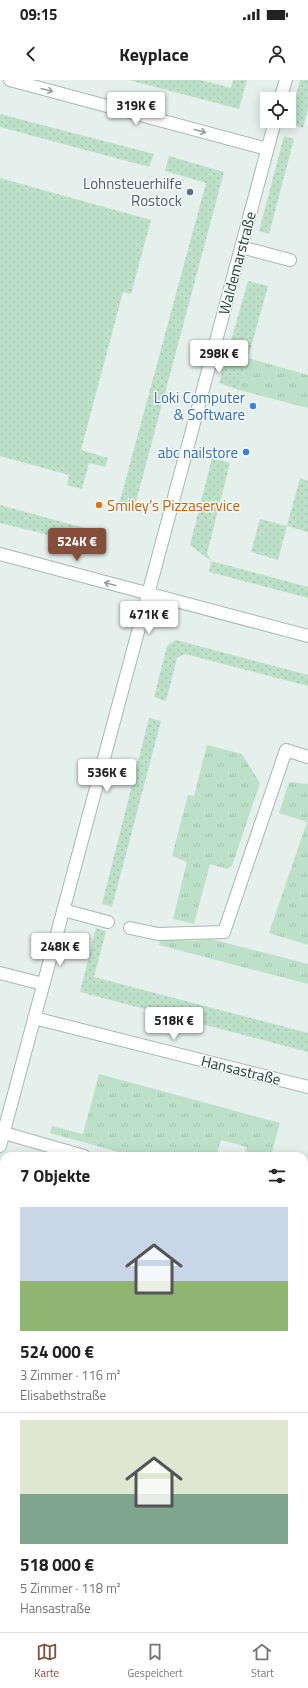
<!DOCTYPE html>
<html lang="de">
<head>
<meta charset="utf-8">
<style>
	body { margin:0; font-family:"Titillium Web",sans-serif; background:#f2f2f2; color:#222; height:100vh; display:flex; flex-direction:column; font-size:15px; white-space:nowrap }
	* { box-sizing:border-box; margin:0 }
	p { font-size:13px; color:#767676 }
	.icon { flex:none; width:22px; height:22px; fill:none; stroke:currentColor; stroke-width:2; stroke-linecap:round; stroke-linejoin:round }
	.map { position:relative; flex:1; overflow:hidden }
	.panel { position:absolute; left:0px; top:1072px; width:308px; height:480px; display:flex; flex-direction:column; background:#fff; border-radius:12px 12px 0 0; box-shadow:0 2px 10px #0003 }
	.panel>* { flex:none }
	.controls { position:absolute; left:260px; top:12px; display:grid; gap:8px }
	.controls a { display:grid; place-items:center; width:36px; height:36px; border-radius:0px; background:#fff; box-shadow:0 2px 10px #0003; font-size:20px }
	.price { position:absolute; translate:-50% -34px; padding:0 9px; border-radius:4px; background:#fff; color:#222; font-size:13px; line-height:26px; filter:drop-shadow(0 1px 2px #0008) }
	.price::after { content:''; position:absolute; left:50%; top:24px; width:12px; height:9px; margin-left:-6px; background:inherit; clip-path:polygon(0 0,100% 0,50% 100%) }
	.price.on { background:#844e3a; color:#fff }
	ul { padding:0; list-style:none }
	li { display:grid; align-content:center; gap:8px; height:212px; padding:0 20px }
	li+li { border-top:1px solid #e0e0e0 }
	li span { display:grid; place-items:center; height:124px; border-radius:0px; color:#555 }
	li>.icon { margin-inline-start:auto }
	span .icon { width:72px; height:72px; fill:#fffc; stroke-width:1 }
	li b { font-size:17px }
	h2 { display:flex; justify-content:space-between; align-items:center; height:48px; padding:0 20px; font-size:17px }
	.status { display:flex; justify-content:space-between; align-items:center; height:28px; padding:0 20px; background:#fff; direction:ltr }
	.status svg { height:11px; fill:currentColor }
	header { display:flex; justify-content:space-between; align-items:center; height:52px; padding:0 20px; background:#fff; font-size:18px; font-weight:700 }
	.tab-bar { display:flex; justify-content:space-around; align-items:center; height:56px; border-top:1px solid #e0e0e0; background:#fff; font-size:11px; color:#767676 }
	.tab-bar a { display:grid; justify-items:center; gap:2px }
	.tab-bar .on { color:#844e3a }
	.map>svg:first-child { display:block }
	.grass { fill:url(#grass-tufts) }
	.garden { fill:url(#garden-dots) }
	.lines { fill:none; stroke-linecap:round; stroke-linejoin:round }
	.lane-casing { stroke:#a7b8b3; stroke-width:14 }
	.street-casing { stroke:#a7b8b3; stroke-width:14 }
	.secondary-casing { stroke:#a2bcb3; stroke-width:14 }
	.lane { stroke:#fff; stroke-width:12 }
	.street { stroke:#fff; stroke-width:12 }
	.secondary { stroke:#fff; stroke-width:12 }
	.oneway { stroke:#90a19d }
	.service-dot { fill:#5c6f8a; stroke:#f6fbf9; stroke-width:1.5 }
	.shop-dot { fill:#3f7fe0; stroke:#f6fbf9; stroke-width:1.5 }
	.food-dot { fill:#e8710a; stroke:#f6fbf9; stroke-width:1.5 }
	.labels { text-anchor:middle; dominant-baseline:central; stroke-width:3; stroke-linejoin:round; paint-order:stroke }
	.service-label { font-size:15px; fill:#4e5e75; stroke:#f6fbf9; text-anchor:end }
	.street-label { font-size:15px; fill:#22433b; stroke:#f6fbf9 }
	.shop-label { font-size:15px; fill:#366cbe; stroke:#f6fbf9; text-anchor:end }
	.food-label { font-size:15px; fill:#c56008; stroke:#f6fbf9; text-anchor:start }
</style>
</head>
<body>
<div class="status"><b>09:15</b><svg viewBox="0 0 49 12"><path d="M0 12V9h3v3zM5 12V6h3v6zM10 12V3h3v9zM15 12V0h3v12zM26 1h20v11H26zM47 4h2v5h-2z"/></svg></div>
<header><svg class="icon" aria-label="back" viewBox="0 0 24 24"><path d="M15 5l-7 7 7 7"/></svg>Keyplace<svg class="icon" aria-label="person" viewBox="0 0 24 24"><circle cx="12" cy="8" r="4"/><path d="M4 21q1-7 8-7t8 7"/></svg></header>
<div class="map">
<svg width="308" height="1552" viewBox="0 0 308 1552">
	<defs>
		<pattern id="grass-tufts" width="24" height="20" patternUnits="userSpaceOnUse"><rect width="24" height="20" fill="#bde1c8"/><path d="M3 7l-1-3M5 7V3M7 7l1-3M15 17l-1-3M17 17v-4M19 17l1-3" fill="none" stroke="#a2c2ad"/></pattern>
		<pattern id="garden-dots" width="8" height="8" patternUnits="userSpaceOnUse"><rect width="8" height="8" fill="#bde1c8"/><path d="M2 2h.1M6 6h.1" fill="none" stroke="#a2c2ad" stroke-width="1.8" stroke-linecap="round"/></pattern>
	</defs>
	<rect width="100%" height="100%" fill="#e5efeb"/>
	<path class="grass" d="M248,278L308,295V328L239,310Z
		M207,665L242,674L260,703L232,786L227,789L210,784L194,844L173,839L187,782L172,776L188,715L194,716Z
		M289,702L308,704V865L269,853L307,742L279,733Z
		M160,859L194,861L211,859L308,884V904L159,865Z
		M99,994L280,1043L271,1076H244L247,1067L221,1060L216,1076H133L50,1053L52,1046L83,1054Z"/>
	<path class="garden" d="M129,0H201L231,8L233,0H247L239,29Z
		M300,0H308V28L303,48L289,44Z
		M0,34L154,74L149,87L0,47Z
		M284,56L294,59L269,154L259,151Z
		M169,76L224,92L133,433L118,428L206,103L165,91Z
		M0,98L151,140L131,214L123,212L81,370L108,378L105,387L89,383L82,409L67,405L69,395L0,376Z
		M248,201L268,206L239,310L219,303Z
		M212,378L230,383L207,473L211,481L308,507V518L209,492L211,481L190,465Z
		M300,398L308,401V452L287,446L278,480L251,472L260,439L287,446Z
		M0,425L92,450L90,465L0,443Z
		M176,560L308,595V606L185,574L177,578L166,621L154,617L167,566Z
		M149,638L161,641L112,827L102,824Z
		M96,848L106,851L94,897L308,953V972L80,912Z"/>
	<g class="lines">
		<g class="lane-casing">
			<path id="lane" d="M241,167L290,180
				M63,830L108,842
				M130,848L158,854L224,852L286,670L308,677
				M4,1053L84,1076
				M304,1132L308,1133
				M53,1552L54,1548"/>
		</g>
		<g class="street-casing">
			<path id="street" d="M10,0L267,69
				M280,19L286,0
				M0,474L308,556
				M0,893L43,904
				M34,938L308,1007
				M0,1066L275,41
				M7,1548L23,1552"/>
		</g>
		<g class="secondary-casing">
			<path id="secondary" d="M0,1546L4,1547"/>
		</g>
		<use href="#lane" class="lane"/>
		<use href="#street" class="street"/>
		<use href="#secondary" class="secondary"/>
	</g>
	<defs><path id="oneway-shaft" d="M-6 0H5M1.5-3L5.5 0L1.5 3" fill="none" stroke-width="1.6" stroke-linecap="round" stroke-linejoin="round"/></defs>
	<g class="oneway">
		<use href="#oneway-shaft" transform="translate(47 10) rotate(15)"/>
		<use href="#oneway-shaft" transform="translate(200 51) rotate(15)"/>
		<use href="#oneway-shaft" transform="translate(110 504) rotate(-165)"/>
	</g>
	<circle class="service-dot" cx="190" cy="112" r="4"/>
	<g class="shop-dot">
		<circle cx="253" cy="326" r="4"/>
		<circle cx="246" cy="372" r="4"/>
	</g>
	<circle class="food-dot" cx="99" cy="425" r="4"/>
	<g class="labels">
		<g class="service-label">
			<text x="182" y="103">Lohnsteuerhilfe<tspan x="182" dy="17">Rostock</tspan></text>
		</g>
		<g class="street-label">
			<text transform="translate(237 183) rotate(-75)">Waldemarstraße</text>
			<text transform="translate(241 990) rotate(14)">Hansastraße</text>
		</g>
		<g class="shop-label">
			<text x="245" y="317">Loki Computer<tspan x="245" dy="17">&amp; Software</tspan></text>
			<text x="238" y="372">abc nailstore</text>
		</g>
		<g class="food-label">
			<text x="107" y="425">Smiley’s Pizzaservice</text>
		</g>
	</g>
</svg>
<div class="controls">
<a><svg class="icon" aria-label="locate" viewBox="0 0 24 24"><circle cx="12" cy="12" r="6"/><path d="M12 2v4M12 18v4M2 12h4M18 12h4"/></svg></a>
</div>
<b class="price" style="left:136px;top:46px">319K €</b>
<b class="price" style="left:219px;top:294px">298K €</b>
<b class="price on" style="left:77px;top:482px">524K €</b>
<b class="price" style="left:149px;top:555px">471K €</b>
<b class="price" style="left:107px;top:713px">536K €</b>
<b class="price" style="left:60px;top:887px">248K €</b>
<b class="price" style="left:174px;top:961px">518K €</b>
<section class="panel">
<h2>7 Objekte<svg class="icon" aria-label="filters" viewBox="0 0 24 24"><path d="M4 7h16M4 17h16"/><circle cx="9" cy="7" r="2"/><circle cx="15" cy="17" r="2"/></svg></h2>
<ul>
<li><span style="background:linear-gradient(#c9d6e8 60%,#8fb573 0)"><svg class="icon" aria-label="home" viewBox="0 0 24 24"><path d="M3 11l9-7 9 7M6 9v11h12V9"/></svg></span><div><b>524 000 €</b><p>3 Zimmer · 116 m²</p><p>Elisabethstraße</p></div></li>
<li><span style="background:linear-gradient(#dfe7d0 60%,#7fa58c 0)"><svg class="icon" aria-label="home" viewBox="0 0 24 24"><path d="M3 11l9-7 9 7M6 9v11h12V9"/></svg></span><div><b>518 000 €</b><p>5 Zimmer · 118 m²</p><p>Hansastraße</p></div></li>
</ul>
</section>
</div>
<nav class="tab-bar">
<a class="on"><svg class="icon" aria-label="map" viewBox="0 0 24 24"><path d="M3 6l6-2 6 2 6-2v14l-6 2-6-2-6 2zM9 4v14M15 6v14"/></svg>Karte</a>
<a><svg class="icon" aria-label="saved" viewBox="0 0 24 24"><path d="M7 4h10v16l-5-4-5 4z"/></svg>Gespeichert</a>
<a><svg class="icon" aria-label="home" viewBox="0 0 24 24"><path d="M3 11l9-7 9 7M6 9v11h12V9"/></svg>Start</a>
</nav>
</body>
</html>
